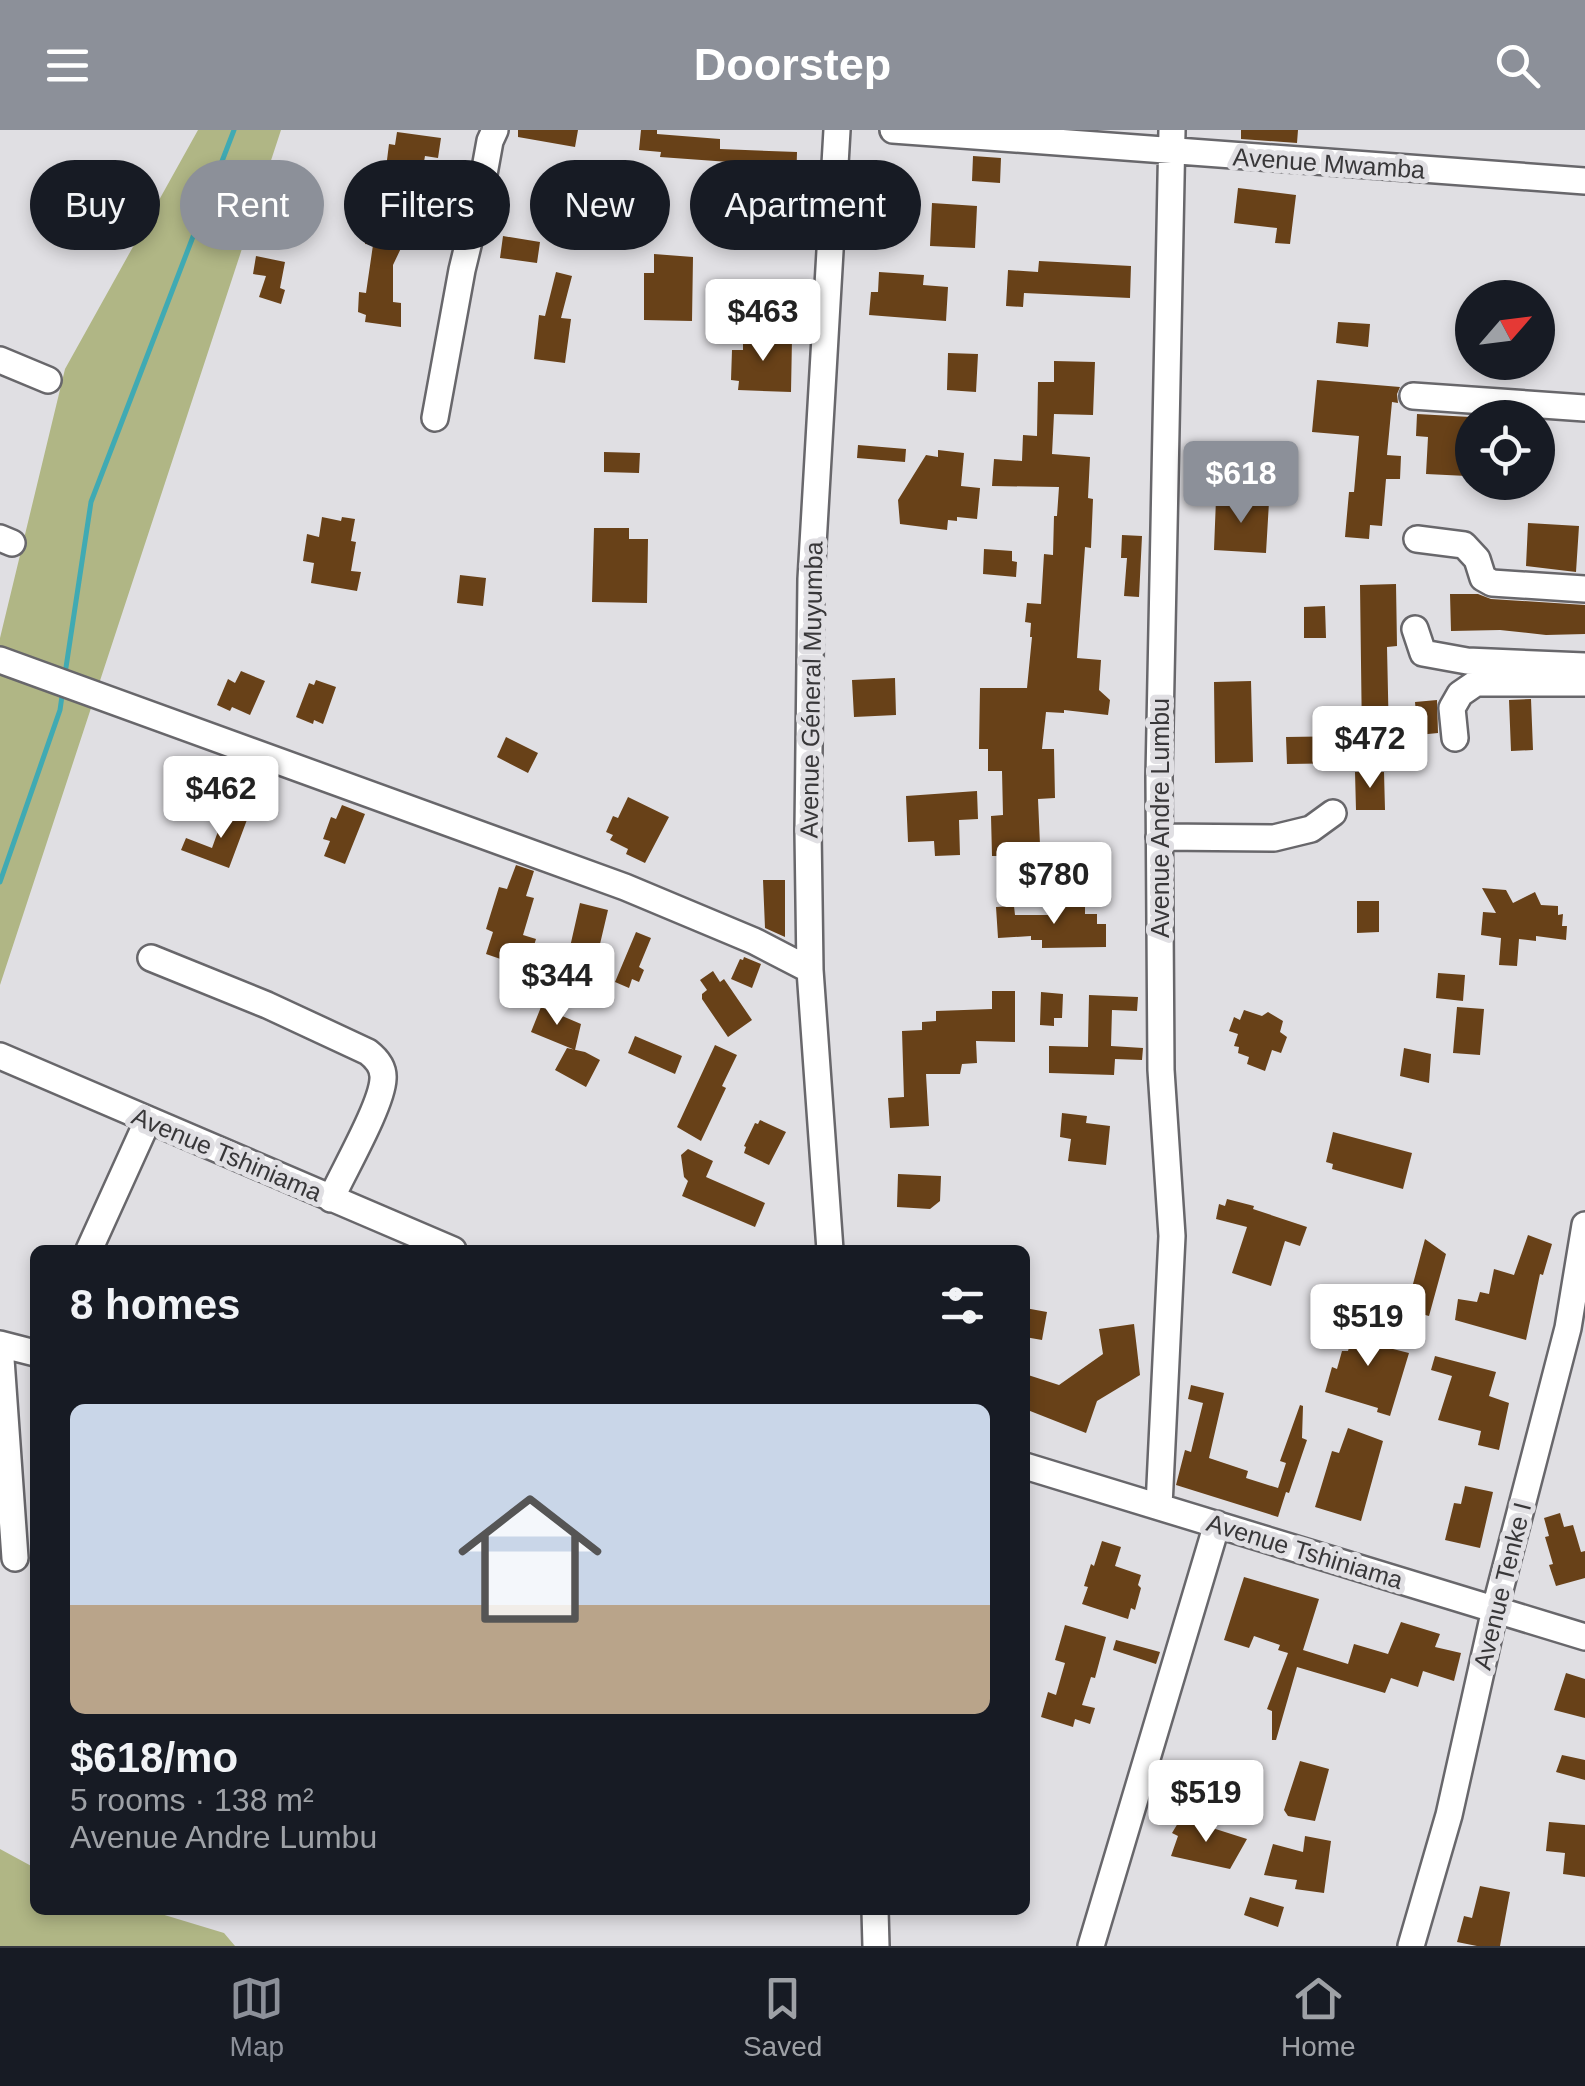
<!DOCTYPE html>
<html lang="en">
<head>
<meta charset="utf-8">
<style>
	body { margin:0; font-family:Helvetica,sans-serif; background:#242831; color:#f1f3f6; height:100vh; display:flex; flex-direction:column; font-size:38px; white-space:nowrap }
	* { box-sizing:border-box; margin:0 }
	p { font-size:32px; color:#9ea1a6 }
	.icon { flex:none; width:55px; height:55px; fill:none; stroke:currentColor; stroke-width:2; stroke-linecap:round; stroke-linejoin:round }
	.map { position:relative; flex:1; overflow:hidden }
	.drawer { position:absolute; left:30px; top:1115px; width:1000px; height:670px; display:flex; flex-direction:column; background:#171b24; border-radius:15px; box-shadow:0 5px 15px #0003 }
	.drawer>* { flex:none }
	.top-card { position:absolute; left:30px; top:30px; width:1000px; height:90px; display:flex; gap:20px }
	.needle { width:65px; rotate:62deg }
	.controls { position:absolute; left:1455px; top:150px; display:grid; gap:20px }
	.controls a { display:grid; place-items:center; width:100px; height:100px; border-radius:50%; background:#171b24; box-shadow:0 5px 15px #0003; font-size:50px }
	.price { position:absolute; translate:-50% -85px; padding:0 22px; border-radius:10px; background:#fff; color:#222; font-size:32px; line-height:65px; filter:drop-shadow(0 2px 5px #0008) }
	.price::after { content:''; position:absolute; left:50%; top:60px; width:30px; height:22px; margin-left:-15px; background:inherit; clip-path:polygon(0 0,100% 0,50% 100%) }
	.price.selected { background:#8c9099; color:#fff }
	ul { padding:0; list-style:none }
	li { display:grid; align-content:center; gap:20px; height:530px; padding:0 40px }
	li span { display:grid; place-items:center; height:310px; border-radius:15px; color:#555 }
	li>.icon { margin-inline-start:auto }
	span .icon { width:180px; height:180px; fill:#fffc; stroke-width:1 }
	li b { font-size:42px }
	h2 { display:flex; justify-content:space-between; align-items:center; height:120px; padding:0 40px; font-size:42px }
	.tag { padding:0 35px; border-radius:45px; background:#171b24; box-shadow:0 5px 15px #0003; font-size:35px; line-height:90px }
	.tag.selected { background:#8c9099; color:#fff }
	header { display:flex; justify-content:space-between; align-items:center; height:130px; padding:0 40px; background:#8c9099; color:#fff; font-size:45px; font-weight:700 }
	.tab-bar { display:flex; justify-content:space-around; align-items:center; height:140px; border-top:2px solid #363941; background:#171b24; font-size:28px; color:#9ea1a6 }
	.tab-bar a { display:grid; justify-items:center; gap:5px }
	.tab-bar .selected { color:#8c9099 }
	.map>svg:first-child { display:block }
	.green { fill:#b0b685 }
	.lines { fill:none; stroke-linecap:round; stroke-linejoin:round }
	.stream { stroke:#40aab3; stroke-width:5 }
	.building { fill:#684118 }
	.minor-casing { stroke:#68676b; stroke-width:30 }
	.minor { stroke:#fff; stroke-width:25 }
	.labels { text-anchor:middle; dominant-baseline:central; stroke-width:10; stroke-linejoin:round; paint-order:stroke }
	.street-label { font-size:25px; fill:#383739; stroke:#e0dfe3 }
</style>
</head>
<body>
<header><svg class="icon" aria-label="menu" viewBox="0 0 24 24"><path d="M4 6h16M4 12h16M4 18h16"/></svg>Doorstep<svg class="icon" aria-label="search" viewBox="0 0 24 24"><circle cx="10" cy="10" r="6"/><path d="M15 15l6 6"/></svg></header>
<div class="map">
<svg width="1585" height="1816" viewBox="0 0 1585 1816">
	<rect width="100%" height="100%" fill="#e0dfe3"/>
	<path class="green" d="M198,0H281L0,855V508L65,239Z
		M0,1719L35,1738V1780H148L224,1803L235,1816H0Z"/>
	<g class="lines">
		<path class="stream" d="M65,544L91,372L234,0
			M0,752L60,580L63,559"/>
	</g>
	<path class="building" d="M518,0H578L575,17L518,7Z
		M641,0H657V4L720,9V19L797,22L796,58H791L789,85L760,83L761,42H742L743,33L660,27L661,22L639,20Z
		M1241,0H1298L1297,13L1241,9Z
		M397,2L441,8L438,28L425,26L422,43L386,38L389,14L395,15Z
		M973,26L1001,28L1000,53L972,51Z
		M1238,58L1296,65L1290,114L1275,113L1277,98L1234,93Z
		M932,73L977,76L975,118L930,116Z
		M378,83L409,89V113L403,114L393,135V172L401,173V197L365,192L366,185L358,182L359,162L366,163L373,115L365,114L369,93L377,95Z
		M503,106L540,112L537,133L500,128Z
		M654,124L693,127L692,191L644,190V143H654Z
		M256,126L285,132L280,158L285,160L281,174L259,167L266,146L253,144Z
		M1039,131L1131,136L1130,168L1024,163L1023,177L1006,176L1008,140L1038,142Z
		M556,142L572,146L561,188L571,189L565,233L534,229L539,185L545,186Z
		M879,142L924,145L923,155L948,157L946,191L869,185L871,162H878Z
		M1338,192L1370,194L1368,217L1336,213Z
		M750,202H764V207L792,208L791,262L738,260L739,251L731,250L732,220H743V208H750Z
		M948,223L978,224L976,262L947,260Z
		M1054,231L1095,232L1093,285L1054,284L1052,324L1090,327L1088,368L1093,369L1091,418L1085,417L1077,528L1101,530L1099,560L1110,570L1108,585L1064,580V583L1046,582L1042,619H1054L1055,668L1038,669L1040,715L1064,714V728L1027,729L1026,726H992L991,686L1003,685L1002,641H988V619H979L980,558H1027L1032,507H1030L1031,493L1025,492L1027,473L1041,474L1044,424L1053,425L1054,386H1057L1059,357L992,356L994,329L1022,331L1023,305L1037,306L1038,252H1054Z
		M1317,250L1400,257L1397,264L1398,273L1392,272L1387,325L1401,326L1400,349H1386L1382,396L1370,395L1369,409L1345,407L1349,362H1354L1359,306L1312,302Z
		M1417,284L1470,287L1467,346L1426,344L1428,307L1416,306Z
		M858,315L906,319L905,332L857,328Z
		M938,320L964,323L961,356L980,358L977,389L957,387V391L948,390L947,400L900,394L898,370L926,325L938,327Z
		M604,322L640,323L639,343L604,342Z
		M1216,369L1269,372L1266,423L1214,420Z
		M322,387L341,391L342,387L355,389L351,411L356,412L351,441L361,442L357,461L311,453L314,433L303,431L307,404L319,407Z
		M1528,393L1579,396L1576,442L1526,436Z
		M594,398H629V409H648L647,473L592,472Z
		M1122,405L1142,406L1139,467L1124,466L1127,428H1121Z
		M984,419L1012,421V431L1017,432L1016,447L983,444Z
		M460,445L486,448L483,476L457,473Z
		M1396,454L1397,516L1387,517L1389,609L1362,610L1360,455Z
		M1450,464H1478L1491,469L1585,475V504L1546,505L1500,500L1451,501Z
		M1325,476L1326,508H1304V477Z
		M241,541L265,551L250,585L232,577L230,581L217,575L228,549L235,553Z
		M895,548L896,585L854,587L852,550Z
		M316,550L336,557L323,594L314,590L313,594L296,587L309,553L314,555Z
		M1251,551L1253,632L1215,633L1214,552Z
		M1531,569L1533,620L1511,621L1509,570Z
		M1437,570L1438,603L1418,605L1415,572Z
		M1354,606L1355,633L1287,634L1286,607Z
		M506,607L538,623L528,643L497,627Z
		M1355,642H1384L1385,680H1356Z
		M977,661L978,689L959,690L960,725L935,726L934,711L908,712L906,666Z
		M628,667L669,687L645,733L626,724L628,719L610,710L613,705L606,702L613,686L618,688Z
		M342,675L365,684L345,734L324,726L330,711L323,709L331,687L336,689Z
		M226,679L248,687L229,738L181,720L186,708L212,718Z
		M516,735L534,741L526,766L534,768L523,805L536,809L527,838L486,824L493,802L486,799L499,757L507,759Z
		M763,750H785V807L765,798Z
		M1482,758L1506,760L1513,773L1535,762L1541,775L1558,776V785L1563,784L1562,796H1567L1566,810L1536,806V811L1519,809L1517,836L1499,835L1501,808L1481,805L1483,782L1496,783Z
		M1357,771H1379V802L1357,803Z
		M580,773L608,780L588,865L570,861L575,842L565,839Z
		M1055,775H1085V784H1097V794H1106V817L1042,818V810H1031V806L998,808L996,777L1014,776L1015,785H1055Z
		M636,802L651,808L639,837L644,840L639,852L632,849L629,858L615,852Z
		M744,827L761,834L752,858L731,849L740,829L743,830Z
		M713,841L720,852L724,849L752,890L728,907L702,869V864L707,860L700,850Z
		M1438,843L1465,845L1463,871L1436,868Z
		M992,861H1015V912L976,911L977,933L962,934L960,944H926L929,996L890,998L888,968L904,967L902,901L922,900V892L936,891V881L992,879Z
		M1041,862L1063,864L1062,888H1054V896L1040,895Z
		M1089,865L1138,867L1137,881L1112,880L1111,916L1143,918L1142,930L1115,929L1114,945L1049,943V916L1088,917Z
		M541,877L581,894L575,920L531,902Z
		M1457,877L1484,879L1480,925L1453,923Z
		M1244,880L1262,886L1268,882L1283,891L1280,902L1287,907L1281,923L1272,920L1265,941L1247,934L1249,927L1238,923L1239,917L1234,916L1238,904L1229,901L1234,887L1240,890Z
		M635,906L682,926L675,944L628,923Z
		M715,915L737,925L722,956L726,958L701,1011L677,997Z
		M567,918L585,922L600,930L586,957L555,940Z
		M1404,918L1431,924L1429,953L1400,946Z
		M1062,983L1087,986L1086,993L1110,996L1106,1035L1068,1031L1071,1009L1060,1007Z
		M760,990L786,1002L769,1035L744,1023L746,1017L744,1016L755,993L758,994Z
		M1333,1002L1412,1023L1403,1059L1332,1039L1333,1034L1326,1032Z
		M688,1019L713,1031L706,1047L765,1073L755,1097L682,1066L688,1051L684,1047L681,1025Z
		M898,1044L941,1046L940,1071L930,1079L897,1077Z
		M1227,1069L1254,1076L1253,1079L1307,1097L1300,1116L1285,1111L1271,1156L1232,1143L1247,1097L1216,1089L1219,1074L1225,1076Z
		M1528,1105L1552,1114L1543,1145L1540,1144L1526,1210L1455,1190L1458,1169L1477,1172L1480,1162L1489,1164L1494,1139L1514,1145Z
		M1425,1109L1446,1124L1429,1186L1406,1180Z
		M1354,1177L1373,1183L1365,1212L1409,1223L1390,1286L1377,1282L1378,1278L1325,1262L1332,1237L1337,1239L1342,1221H1348L1356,1194L1350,1192Z
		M1025,1178L1047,1182L1042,1210L1025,1207Z
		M1134,1194L1140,1245L1097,1271L1086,1303L1025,1279V1244L1059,1255L1103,1224L1099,1199Z
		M1435,1226L1496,1242L1489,1266L1509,1273L1499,1320L1478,1315L1481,1301L1438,1290L1452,1246L1431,1240Z
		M1191,1255L1224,1263L1209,1328L1248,1341L1246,1348L1278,1358L1286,1333L1280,1331L1300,1275L1303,1276L1302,1308L1307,1310L1289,1363L1286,1362L1278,1387L1176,1355L1185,1320L1191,1322L1203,1273L1188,1269Z
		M1348,1298L1383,1311L1361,1391L1315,1377L1332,1321L1339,1323Z
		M1465,1356L1493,1362L1480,1418L1445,1410L1454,1373L1461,1374Z
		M1560,1383L1564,1397L1573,1395L1581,1422L1585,1421V1448L1556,1456L1549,1435L1553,1434L1545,1407L1549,1406L1544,1388Z
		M1102,1411L1121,1417L1115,1436L1141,1445L1138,1455L1141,1458L1135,1480L1131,1478L1128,1489L1082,1474L1088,1457L1084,1456L1091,1434L1094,1436Z
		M1244,1447L1319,1469L1303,1520L1348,1534L1354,1514L1388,1524L1401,1492L1440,1504L1435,1517L1461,1523L1454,1551L1423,1541L1418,1557L1391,1548L1385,1563L1297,1537L1276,1610H1272V1581L1267,1579L1288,1523L1278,1520L1280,1515L1254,1506L1249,1518L1224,1510Z
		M1065,1495L1106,1507L1095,1548L1091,1547L1082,1575L1095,1578L1090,1594L1075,1589L1073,1597L1041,1587L1048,1562L1056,1565L1065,1533L1055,1530Z
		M1116,1510L1160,1522L1156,1534L1113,1520Z
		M1566,1543L1585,1549V1588L1554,1580Z
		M1562,1625L1585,1630V1650L1556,1642Z
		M1300,1631L1329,1639L1315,1691L1288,1686L1284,1680Z
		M1181,1688L1247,1709L1230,1739L1171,1726L1178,1706L1172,1703Z
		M1549,1692L1585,1695V1747L1563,1744L1565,1723L1546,1721Z
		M1305,1706L1331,1711L1324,1763L1295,1759L1297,1750L1264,1745L1273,1714L1303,1722Z
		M1480,1756L1510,1762L1500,1816H1477L1457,1812L1464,1786L1472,1788Z
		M1250,1767L1284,1777L1278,1797L1244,1785Z"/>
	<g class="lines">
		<g class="minor-casing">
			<path id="minor" d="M893,0L1585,51
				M0,230L48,250
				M1413,266L1585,278
				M435,288L462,140L480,66L490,11L495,0
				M0,408L12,413
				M1417,409L1464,415L1477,429L1483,448L1492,453L1585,459
				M1415,499L1423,523L1467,531L1585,536
				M0,530L625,757L754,811L810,840
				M1455,608L1452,578L1460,564L1476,553H1585
				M1159,707L1274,708L1311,699L1333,683
				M151,828L267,875L368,922C377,929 384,937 383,949C382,975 343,1042 331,1069
				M0,926L453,1120
				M89,1120L148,990
				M830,1120L810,840L808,701L811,449L837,0
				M0,1214L35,1223
				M0,1215L15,1428
				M1025,1336L1585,1507
				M1159,1376L1172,1106L1161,940L1159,647L1172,0
				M875,1780L876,1816
				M1091,1816L1217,1394
				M1411,1816L1449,1685L1495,1479L1568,1198L1585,1095"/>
		</g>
		<use href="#minor" class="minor"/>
	</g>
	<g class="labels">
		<g class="street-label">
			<text transform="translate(1329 33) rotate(4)">Avenue Mwamba</text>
			<text transform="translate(811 560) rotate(-89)">Avenue Géneral Muyumba</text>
			<text transform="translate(1160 688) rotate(-90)">Avenue Andre Lumbu</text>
			<text transform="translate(227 1024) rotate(23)">Avenue Tshiniama</text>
			<text transform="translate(1305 1421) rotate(17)">Avenue Tshiniama</text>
			<text transform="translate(1502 1456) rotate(-76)">Avenue Tenke I</text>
		</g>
	</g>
</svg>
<div class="controls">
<a><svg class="needle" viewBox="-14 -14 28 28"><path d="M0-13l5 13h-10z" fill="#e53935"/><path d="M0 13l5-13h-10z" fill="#9ea1a6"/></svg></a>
<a><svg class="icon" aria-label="locate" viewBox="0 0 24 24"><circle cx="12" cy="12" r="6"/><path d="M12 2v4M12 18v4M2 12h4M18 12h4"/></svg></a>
</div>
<b class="price" style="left:763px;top:234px">$463</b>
<b class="price selected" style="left:1241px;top:396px">$618</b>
<b class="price" style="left:1370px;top:661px">$472</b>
<b class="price" style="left:221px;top:711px">$462</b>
<b class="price" style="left:1054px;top:797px">$780</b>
<b class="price" style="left:557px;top:898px">$344</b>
<b class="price" style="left:1368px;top:1239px">$519</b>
<b class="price" style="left:1206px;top:1715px">$519</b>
<div class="top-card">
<a class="tag">Buy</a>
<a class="tag selected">Rent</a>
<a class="tag">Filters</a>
<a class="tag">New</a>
<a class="tag">Apartment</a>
</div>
<section class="drawer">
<h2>8 homes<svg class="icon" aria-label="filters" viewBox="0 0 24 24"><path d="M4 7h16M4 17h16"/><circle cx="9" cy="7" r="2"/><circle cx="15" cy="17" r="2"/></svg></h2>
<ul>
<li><span style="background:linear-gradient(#c9d6e8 65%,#b9a48a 0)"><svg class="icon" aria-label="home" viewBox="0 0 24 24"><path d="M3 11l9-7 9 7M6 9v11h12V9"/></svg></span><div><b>$618/mo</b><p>5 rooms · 138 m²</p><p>Avenue Andre Lumbu</p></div></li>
</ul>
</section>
</div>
<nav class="tab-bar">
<a class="selected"><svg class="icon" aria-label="map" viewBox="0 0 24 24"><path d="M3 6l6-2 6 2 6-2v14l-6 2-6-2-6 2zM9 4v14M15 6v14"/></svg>Map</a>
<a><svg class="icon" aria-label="saved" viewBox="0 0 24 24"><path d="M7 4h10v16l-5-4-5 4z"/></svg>Saved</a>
<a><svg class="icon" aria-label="home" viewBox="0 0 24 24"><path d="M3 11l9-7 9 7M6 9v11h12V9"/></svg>Home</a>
</nav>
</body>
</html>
